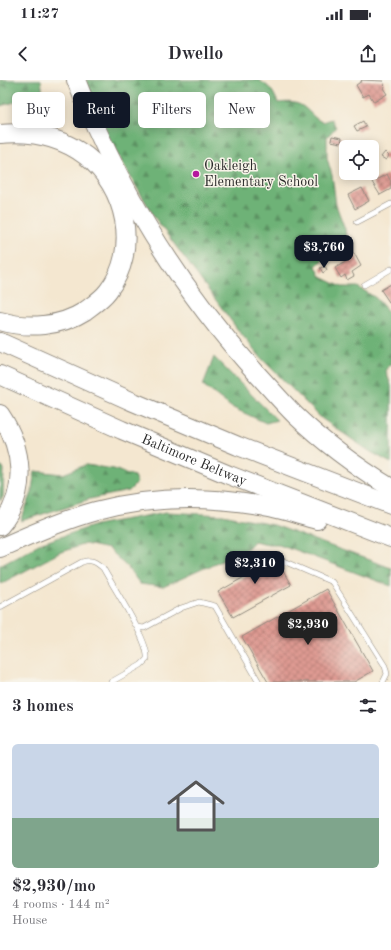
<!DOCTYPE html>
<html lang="en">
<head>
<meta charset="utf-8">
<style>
	body { margin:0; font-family:"Old Standard TT",serif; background:#f2f2f3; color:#2b2b33; height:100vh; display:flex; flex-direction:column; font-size:15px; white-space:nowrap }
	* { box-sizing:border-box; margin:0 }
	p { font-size:13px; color:#7c7c81 }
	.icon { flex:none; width:22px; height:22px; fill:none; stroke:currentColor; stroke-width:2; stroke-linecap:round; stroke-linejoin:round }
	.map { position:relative; height:602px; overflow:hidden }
	.drawer { display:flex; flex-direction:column; background:#fff; flex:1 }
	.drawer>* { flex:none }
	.top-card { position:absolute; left:12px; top:12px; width:367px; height:36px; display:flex; gap:8px }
	.fabs { position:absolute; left:339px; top:60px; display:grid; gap:8px }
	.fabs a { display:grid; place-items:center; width:40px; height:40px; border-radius:6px; background:#fff; box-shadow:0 2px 10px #0003; font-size:20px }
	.price { position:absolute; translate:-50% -34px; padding:0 9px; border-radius:8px; background:#111827; color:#fff; font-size:13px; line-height:26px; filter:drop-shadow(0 1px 2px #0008) }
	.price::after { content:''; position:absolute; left:50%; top:24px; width:12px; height:9px; margin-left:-6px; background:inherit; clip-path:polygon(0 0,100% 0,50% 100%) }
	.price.on { background:#222; color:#fff }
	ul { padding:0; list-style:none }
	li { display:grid; align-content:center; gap:8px; height:212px; padding:0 12px }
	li+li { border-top:1px solid #e1e1e2 }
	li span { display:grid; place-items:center; height:124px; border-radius:6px; color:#555 }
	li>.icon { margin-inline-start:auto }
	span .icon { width:72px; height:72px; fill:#fffc; stroke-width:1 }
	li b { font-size:17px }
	h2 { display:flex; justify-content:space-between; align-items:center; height:48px; padding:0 12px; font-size:17px }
	.pill { padding:0 14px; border-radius:6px; background:#fff; box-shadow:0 2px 10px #0003; font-size:14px; line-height:36px }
	.pill.on { background:#111827; color:#fff }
	.status { display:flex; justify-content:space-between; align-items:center; height:28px; padding:0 20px; background:#fff; direction:ltr }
	.status svg { height:11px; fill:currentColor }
	header { display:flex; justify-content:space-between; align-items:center; height:52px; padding:0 12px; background:#fff; font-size:18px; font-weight:700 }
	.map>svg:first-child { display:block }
	.forest { fill:url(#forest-firs); stroke:#4c6e51 }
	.building { fill:url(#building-cross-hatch) }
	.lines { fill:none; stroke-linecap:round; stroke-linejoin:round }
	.service-casing { stroke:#90897e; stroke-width:6 }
	.motorway-casing { stroke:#90897e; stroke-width:20 }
	.service { stroke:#fff; stroke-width:5 }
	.motorway { stroke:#fff; stroke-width:18 }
	.poi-dot { fill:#b5179e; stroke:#f7f3e8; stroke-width:1.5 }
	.labels { text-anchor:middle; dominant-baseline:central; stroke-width:3; stroke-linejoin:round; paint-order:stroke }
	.poi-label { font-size:14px; fill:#2b2b2b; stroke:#f7f3e8; text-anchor:start }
	.street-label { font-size:14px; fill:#2b2b2b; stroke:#f7f3e8 }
</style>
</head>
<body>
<div class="status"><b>11:27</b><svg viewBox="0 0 49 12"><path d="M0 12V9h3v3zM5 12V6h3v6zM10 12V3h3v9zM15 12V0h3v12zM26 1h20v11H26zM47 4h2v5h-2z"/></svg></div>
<header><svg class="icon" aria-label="back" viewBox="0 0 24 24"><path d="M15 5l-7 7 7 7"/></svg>Dwello<svg class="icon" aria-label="share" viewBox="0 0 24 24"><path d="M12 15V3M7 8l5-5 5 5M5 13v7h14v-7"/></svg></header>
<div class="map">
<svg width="391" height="602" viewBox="0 0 391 602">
	<defs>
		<pattern id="forest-firs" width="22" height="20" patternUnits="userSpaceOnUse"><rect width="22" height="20" fill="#6eb277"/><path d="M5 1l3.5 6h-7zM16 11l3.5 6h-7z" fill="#5b9162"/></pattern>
		<pattern id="building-cross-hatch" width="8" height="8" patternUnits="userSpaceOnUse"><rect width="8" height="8" fill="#de9a92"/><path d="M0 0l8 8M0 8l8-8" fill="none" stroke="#b47e77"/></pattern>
	</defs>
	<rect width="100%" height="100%" fill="#f7f3e8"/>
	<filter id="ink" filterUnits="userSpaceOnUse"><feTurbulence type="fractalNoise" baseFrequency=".025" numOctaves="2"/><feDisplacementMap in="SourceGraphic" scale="8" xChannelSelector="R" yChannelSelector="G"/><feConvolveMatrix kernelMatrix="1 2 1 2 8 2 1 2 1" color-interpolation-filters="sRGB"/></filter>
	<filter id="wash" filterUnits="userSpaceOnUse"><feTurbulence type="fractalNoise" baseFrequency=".012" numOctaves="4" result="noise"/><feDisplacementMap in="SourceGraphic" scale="16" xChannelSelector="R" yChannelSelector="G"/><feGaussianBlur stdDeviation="0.9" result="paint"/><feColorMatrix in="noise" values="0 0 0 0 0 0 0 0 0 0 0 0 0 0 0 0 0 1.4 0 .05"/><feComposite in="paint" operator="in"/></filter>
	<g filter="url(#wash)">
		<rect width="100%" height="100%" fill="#f4e7d0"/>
		<path class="forest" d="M0,0H41L44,22H15L0,26Z
			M86,0H258C270,6 273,11 278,23C287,22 297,21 305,28C312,34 313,37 322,42L331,39L336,47L327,57V78L332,95L336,125L345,149L347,161L339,164L316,186L321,197L342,207H358L376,218L391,235V283L386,291L391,306V383L369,371L321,338L263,280L238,250L155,138L107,57Z
			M214,277L277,340L266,343L231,327L203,305Z
			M86,385L114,389L134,396L137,403L129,411L90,419L21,441L31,415L35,391L63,394Z
			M0,386L4,389L3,417L0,421Z
			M166,432L223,435L273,445L391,488V506L279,464H268L254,461L248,468L163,507L140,504L128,488L108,469L85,464L61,472L0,504V485L39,464L96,445Z"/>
		<g id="blocks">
			<path class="building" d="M361,0L383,1L385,7L383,8L387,14L374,22L369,14L363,17L356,5L362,1Z
				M363,41L366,47L357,51L354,46Z
				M332,56L342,58L341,63L331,61Z
				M385,72L389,76L386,80L381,77Z
				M387,94L391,102V109L380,115L372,102Z
				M362,108L369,121L355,129L348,115Z
				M354,173L361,186L352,192L354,196L347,200L345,195L341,198L335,188L347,181L346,178Z
				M325,186L327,190L323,193L320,188Z
				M391,204V225L381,210Z
				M267,473L269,476L273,474L291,505L233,537L218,512L246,496L244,493L246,492L245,490L253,486L250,480L261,474L262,476Z
				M326,509L373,591L354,602H268L242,557Z"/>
		</g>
	</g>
	<g filter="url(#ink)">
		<use href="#blocks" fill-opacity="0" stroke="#90897e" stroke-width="1"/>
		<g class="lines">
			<g class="service-casing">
				<path id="service" d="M357,142L391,124
					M364,205L391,189
					M281,480L332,502L385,586L387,594L383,602
					M0,527L82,482C92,479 96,482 103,488C113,507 149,560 147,579L141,585L111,602
					M137,547L144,548L181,528L199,522L215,526L259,602"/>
			</g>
			<g class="motorway-casing">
				<g id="motorway">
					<path d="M76,0C118,108 180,209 258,295C270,308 282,322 295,335C324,363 357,387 391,408"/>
					<path d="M0,54C31,51 61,57 86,76C126,107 140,170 108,211C102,219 93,225 85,231C60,247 28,249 0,241"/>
					<path d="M0,262L131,321L238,366L391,425"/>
					<path id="s1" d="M0,295L122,350L229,395L391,458"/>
					<path d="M0,334C23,368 29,412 0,446"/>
					<path d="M0,468C31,454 63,440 96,431C148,417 205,416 258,425C278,428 298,435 317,440"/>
				</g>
			</g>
			<use href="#service" class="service"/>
			<use href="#motorway" class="motorway"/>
		</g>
	</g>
	<circle class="poi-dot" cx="196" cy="94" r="4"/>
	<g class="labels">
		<g class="poi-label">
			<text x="204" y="86">Oakleigh<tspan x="204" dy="16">Elementary School</tspan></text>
		</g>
		<g class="street-label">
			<text stroke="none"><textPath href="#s1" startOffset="212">Baltimore Beltway</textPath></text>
		</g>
	</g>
</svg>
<div class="fabs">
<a><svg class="icon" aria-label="locate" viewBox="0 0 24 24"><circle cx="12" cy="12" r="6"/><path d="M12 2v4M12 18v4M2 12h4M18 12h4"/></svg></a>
</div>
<b class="price" style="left:324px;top:189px">$3,760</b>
<b class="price" style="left:255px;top:505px">$2,310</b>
<b class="price on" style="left:308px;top:566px">$2,930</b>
<div class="top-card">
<a class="pill">Buy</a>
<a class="pill on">Rent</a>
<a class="pill">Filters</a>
<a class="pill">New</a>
</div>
</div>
<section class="drawer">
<h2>3 homes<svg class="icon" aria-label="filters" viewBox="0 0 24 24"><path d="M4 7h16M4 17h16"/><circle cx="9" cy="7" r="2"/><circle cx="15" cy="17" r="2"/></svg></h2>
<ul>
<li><span style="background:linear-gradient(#c9d6e8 60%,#7fa58c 0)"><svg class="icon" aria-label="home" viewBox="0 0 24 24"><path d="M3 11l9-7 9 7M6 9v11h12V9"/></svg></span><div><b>$2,930/mo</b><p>4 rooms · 144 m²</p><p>House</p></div></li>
</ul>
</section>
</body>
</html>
